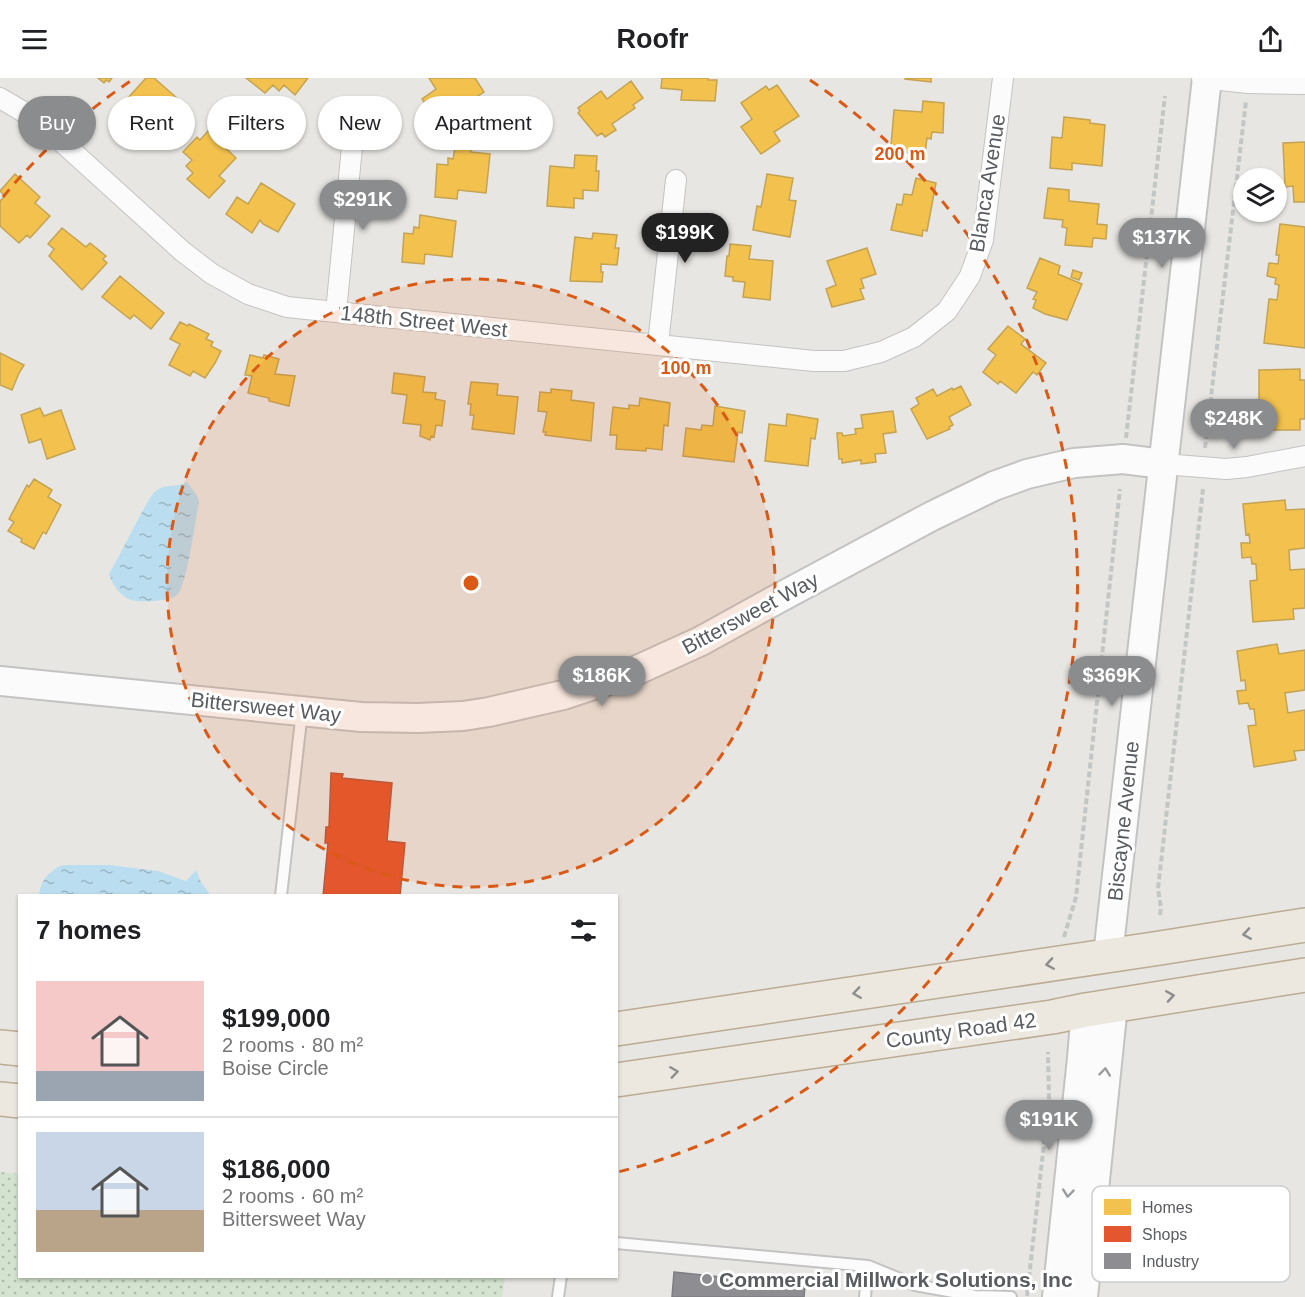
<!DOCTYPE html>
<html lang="en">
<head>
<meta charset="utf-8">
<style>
	body { margin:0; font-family:Arial,sans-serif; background:#f2f2f2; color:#202124; height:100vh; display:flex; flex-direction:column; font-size:22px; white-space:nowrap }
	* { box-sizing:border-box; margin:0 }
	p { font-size:20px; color:#757577 }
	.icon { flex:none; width:33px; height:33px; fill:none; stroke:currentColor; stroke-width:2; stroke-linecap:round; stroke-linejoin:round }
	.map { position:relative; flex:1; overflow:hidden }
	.side { position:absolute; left:18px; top:816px; width:600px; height:384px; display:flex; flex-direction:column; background:#fff; border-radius:0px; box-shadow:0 2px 4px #0004 }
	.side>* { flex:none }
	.hud { position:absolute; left:18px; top:18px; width:600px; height:54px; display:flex; gap:12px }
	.buttons { position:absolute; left:1233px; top:90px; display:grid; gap:12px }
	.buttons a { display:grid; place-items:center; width:54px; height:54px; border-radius:50%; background:#fff; box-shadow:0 2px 4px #0004; font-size:30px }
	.price { position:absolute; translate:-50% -51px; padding:0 14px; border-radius:21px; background:#8b8c8e; color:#fff; font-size:20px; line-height:39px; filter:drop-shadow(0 2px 3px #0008) }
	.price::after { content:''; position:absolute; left:50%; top:36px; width:18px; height:14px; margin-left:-9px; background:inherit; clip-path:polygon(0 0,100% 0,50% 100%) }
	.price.current { background:#222; color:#fff }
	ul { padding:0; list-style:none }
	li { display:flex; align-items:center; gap:18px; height:150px; padding:0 18px }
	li+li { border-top:2px solid #e0e0e0 }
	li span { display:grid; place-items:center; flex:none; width:168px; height:120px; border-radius:0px; color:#555 }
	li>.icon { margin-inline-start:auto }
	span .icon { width:72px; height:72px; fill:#fffc; stroke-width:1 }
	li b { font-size:26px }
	h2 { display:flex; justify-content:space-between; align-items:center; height:72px; padding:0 18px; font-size:26px }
	.chip { padding:0 21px; border-radius:27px; background:#fff; box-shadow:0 2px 4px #0004; font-size:21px; line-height:54px }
	.chip.current { background:#8b8c8e; color:#fff }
	header { display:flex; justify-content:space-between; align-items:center; height:78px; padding:0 18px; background:#fff; font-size:27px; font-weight:600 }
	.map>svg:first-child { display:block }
	.green { fill:url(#green-dots) }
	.water { fill:url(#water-ripples) }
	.homes { fill:#f2c14e; stroke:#c4a353; stroke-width:1.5 }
	.shops { fill:#e4572e; stroke:#ba583d; stroke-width:1.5 }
	.industry { fill:#8d8d92; stroke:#7d7e83; stroke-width:1.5 }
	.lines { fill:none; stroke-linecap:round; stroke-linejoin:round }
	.lane-casing { stroke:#c4c3c3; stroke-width:14 }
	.street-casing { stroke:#c4c3c3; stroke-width:22 }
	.secondary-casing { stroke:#c3c3c3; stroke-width:32 }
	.highway-casing { stroke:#bbac94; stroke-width:36 }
	.path { stroke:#c2c6c4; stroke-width:4; stroke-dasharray:6 3; stroke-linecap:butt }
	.lane { stroke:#fcfbfb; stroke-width:10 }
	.street { stroke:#fcfbfb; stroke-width:20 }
	.secondary { stroke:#fcfbfb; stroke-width:28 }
	.highway { stroke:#ece8df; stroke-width:33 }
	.oneway { stroke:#8c8d8c }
	.oneway2 { stroke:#9a9c9e }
	.ring { fill:none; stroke:#da5914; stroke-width:3; stroke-dasharray:10 8 }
	.poi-dot { fill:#8b8c8e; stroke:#fff; stroke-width:2 }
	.labels { text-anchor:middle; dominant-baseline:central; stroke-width:6; stroke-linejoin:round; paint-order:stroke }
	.street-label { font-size:21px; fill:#595c60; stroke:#fff }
	.poi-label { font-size:21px; font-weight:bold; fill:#595c60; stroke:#fff; text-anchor:start }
	.key { fill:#fff; stroke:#cdcecf; stroke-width:1.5 }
	.key-label { font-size:16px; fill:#595c60 }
	.centre { fill:#da5914; stroke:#fff; stroke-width:3 }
	.ring-label { font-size:18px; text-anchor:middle; font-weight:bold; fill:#da5914; stroke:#fff; stroke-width:6; stroke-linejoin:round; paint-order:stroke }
</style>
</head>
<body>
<header><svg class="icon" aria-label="menu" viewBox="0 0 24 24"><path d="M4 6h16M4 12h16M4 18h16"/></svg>Roofr<svg class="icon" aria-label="share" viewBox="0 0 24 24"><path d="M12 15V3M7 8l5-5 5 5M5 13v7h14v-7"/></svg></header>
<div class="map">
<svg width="1305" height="1219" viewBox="0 0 1305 1219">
	<defs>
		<pattern id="green-dots" width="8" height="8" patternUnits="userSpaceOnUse" patternTransform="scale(1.5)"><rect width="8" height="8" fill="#d3e3cf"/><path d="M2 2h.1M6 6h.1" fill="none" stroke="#aebbab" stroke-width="1.8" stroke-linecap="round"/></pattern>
		<pattern id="water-ripples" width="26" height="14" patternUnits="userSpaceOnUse" patternTransform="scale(1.5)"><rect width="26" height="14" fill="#baddef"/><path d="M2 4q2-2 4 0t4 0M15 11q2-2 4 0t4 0" fill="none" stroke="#9ab6c5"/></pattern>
	</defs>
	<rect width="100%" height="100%" fill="#e8e6e2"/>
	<path class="green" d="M0,1094L19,1096L20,1198L505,1199L502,1219H0Z"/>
	<path class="water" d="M187,404L196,416L199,423C196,439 187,508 177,517C172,523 145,524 137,523C123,522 113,509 109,496C122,474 132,451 145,429C148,423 151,417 156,413C166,405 177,410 187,404Z
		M63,787H110L158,793L186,803L196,792L201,804L209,815L208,817H39C41,801 49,793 63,787Z"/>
	<path class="homes" d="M98,0H112L109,4L106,2L104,5Z
		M146,0H154L178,21L158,44L169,54L155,69L131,51L144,36L127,21Z
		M246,0H308L295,17L284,7L279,13L273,7L265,15Z
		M429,0H475L484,14L472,22L471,20L439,40L437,37L434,39L422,21L436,11Z
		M662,0H708V2H717L715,23L681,22L682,12L661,10Z
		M905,0H931V4L905,1Z
		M631,3L643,20L633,27L635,30L612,46L616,52L605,59L602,55L597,58L578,35L580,33L578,30L601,13L607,21Z
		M777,7L799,38L774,54L780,63L761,76L741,49L752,41L741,25L766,8L769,12Z
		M923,23L944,25L943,55L932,54L931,61L927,60L925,76L903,74V69L891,68L894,32L922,34Z
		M1064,39L1090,42V45L1105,47L1102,88L1072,85V92L1050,90L1052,59L1062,60Z
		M208,53L236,80L219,98L225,103L209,120L187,101L193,95L186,88L192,82L183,74L197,59L200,62Z
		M1305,64V124H1294L1293,108L1285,109L1283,65Z
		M455,69L471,70V74L490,76L486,115L458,112L457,121L435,119L437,86L448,87V80L453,81Z
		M575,77L597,78L596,93H599L598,113L583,112V121L574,120V130L547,128L550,88L574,90Z
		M15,96L40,119L35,125L50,138L30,160L27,157L19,165L0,148V123L5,118L0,113Z
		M767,96L793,100L789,122L796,123L790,159L753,152L757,128L761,129Z
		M916,100L936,105L927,153L923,152L922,158L891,152L897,126L902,127L904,116L912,117Z
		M261,105L295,126L278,154L263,146L260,142L252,155L226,136L237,119L248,126Z
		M1048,110L1069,112V123L1099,126L1097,146L1107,147L1106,161L1093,160L1092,169L1065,167L1067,150L1062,149L1063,142L1044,140Z
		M420,137L456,143L452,179L425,176L424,186L402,184L404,155L413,156L414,149L419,150Z
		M1280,146L1305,149V270L1264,265L1269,221L1277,222L1279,207L1275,206L1276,200L1267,198L1269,185L1278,186L1279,177H1276Z
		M62,150L86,169L90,165L106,178L103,181L107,185L82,212L49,178L54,171L48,166Z
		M593,155L617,157L615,170H619L617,187L601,186V194H603L602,204L570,203L575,159L592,161Z
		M730,166L751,168L749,181L773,183L770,222L743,219L745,204L733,203V199L725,198L727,178H729Z
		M867,170L876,196L861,201L864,210L860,211L864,221L832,229L826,211L836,207L827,183Z
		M1040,180L1060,188L1058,196L1082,206L1067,242L1045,236L1033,230L1036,222L1033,221L1037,214L1027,210Z
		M1073,192L1082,195L1079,202L1071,199Z
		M120,198L164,235L151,251L134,237L130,241L126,238L102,219Z
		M180,244L188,248L189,246L209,256L206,261L213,264L211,268L221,273L215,285L205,300L193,293L190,298L169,287L180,266L170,261Z
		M1008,248L1025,261L1021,266L1046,285L1037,297L1033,294L1016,315L1000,303L998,306L983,294L996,277L988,271Z
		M0,275L24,287L19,295L12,312L0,307Z
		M250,277L263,280L264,277L279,281L275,296L295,298L289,328L269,323V320L248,315L252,298L245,297Z
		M1300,291V302H1305V341H1300V352H1259V292Z
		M394,295L425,299L423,314L436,315L435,321L445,323L442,348L436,347L434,359L431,358L430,362L420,358L421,347L403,345L407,317L392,315Z
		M471,304L498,306L497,317L518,319L514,356L472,351L474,337H470L471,326H468Z
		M961,308L971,327L949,339L953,347L949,349L950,351L927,361L911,331L919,326L916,320L933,311L937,318L952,310L953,312Z
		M551,311L572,313L571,322L594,325L591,363L545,357L546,354H543L547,334L538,333L540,314L551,315Z
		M640,320L670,325L668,348L664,347L662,372L646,370V373L616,371L617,357H610L613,329L629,331V327L639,328Z
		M715,328L745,333L742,355L738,354L734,384L683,378L686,350L701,352L702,347L713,348Z
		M40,330L44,338L61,332L75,371L47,381L41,361L29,365L21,337Z
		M893,333L896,354L883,356L886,375L875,376L876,384L861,386V382L842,385V381H839L837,355H842L843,358L856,356L855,351L863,350L861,337Z
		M787,336L818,341L815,361L811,360L808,388L765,383L769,346L786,348Z
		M34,401L52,412L48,419L61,427L46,456L43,454L34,471L21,464L22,461L8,453L14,444L9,441L27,407L29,409Z
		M1285,422L1286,432L1305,431V470L1289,472L1290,492L1305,491V530L1293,531L1294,541L1253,544L1250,503L1257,502L1256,486H1252L1251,479L1242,480L1241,465H1250L1249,456L1246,457L1243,426Z
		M1277,566L1279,576L1305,572V612L1285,615L1288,635L1305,632V672L1294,673L1296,682L1254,689L1248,648L1256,647L1254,631H1250L1248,625L1239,626L1237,613L1246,612L1245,602L1241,603L1237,573Z"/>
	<path class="shops" d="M331,695L343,696L342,700L392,705L387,763L405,765L400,818H323L328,765H325L326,749H329Z"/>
	<path class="industry" d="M674,1194L805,1208L804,1219H672Z"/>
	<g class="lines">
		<g class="lane-casing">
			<path id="lane" d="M281,818L302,633
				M616,1165L868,1188L865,1219
				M868,1188L915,1207L975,1218L1011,1219
				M558,1219L561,1198"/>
		</g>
		<g class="street-casing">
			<path id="street" d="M1202,0L1248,5L1305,6
				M0,20L27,36L53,56L182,173L212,196L248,216L287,229L814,283H844L881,274L914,259L947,233L970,198L983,162L1003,0
				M336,234L352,69
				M658,266L676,102
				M1163,386L1226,391L1247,389L1305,378"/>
		</g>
		<g class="secondary-casing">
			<path id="secondary" d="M0,603L361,639L418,640L463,638L489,634L563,617L633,594L701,563L779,520L932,438L994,408L1027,396L1074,385L1123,381L1163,386
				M1108,877L1207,0
				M1057,1219L1082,980L1086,932
				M1083,1219L1113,927"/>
		</g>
		<g class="highway-casing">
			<path id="highway" d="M616,951L1160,870L1305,847
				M0,969L20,971
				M616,1002L1052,939L1086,932L1305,897
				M0,1021L20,1023"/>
		</g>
		<path class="path" d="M1126,360L1165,18
			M1205,370L1246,23
			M1160,837L1161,830L1158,811L1203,411
			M1064,859L1076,819L1120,411
			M1027,1218L1049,1020L1048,974"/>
		<use href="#lane" class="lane"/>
		<use href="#street" class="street"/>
		<use href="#secondary" class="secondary"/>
		<use href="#highway" class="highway"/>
	</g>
	<defs><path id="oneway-chevron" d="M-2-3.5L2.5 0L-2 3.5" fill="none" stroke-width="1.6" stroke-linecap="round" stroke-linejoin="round" transform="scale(1.5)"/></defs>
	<g class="oneway">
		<use href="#oneway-chevron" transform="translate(1247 856) rotate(171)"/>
		<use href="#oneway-chevron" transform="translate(1050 886) rotate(171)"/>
		<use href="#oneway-chevron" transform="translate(857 915) rotate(172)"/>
		<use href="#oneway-chevron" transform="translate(1170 918) rotate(-9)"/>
		<use href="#oneway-chevron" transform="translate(674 994) rotate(-8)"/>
	</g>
	<g class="oneway2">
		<use href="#oneway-chevron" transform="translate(1105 994) rotate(-84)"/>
		<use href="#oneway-chevron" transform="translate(1068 1115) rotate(96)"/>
	</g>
	<circle cx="471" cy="505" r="304" fill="#da5914" fill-opacity=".12"/>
	<g class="ring">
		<circle cx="471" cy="505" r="304"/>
		<path d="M3 119A607 607 0 0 1 132 2M810 2A607 607 0 0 1 618 1094"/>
	</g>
	<circle class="poi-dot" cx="707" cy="1201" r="6"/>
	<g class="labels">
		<g class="street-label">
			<text transform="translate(987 105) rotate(-81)">Blanca Avenue</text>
			<text transform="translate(424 243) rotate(6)">148th Street West</text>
			<text transform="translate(750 535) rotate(-28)">Bittersweet Way</text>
			<text transform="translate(266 629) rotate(6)">Bittersweet Way</text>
			<text transform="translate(1123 743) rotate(-84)">Biscayne Avenue</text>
			<text transform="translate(961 952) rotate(-8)">County Road 42</text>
		</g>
		<g class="poi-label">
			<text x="719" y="1201">Commercial Millwork Solutions, Inc</text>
		</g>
	</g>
	<rect x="1092" y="1108" width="198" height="96" rx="9" class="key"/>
	<rect x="1104" y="1121" width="27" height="16" fill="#f2c14e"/>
	<rect x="1104" y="1148" width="27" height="16" fill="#e4572e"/>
	<rect x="1104" y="1175" width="27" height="16" fill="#8d8d92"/>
	<g class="key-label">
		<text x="1142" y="1135">Homes</text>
		<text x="1142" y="1162">Shops</text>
		<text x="1142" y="1189">Industry</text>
	</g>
	<circle cx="471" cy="505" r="9" class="centre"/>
	<g class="ring-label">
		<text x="900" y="82">200 m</text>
		<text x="686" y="296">100 m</text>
	</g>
</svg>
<div class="buttons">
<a><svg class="icon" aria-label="layers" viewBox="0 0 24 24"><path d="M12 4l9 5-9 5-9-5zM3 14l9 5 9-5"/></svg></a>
</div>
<b class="price" style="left:363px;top:153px">$291K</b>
<b class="price current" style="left:685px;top:186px">$199K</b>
<b class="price" style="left:1162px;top:191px">$137K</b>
<b class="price" style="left:1234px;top:372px">$248K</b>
<b class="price" style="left:602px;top:629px">$186K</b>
<b class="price" style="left:1112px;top:629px">$369K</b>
<b class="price" style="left:1049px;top:1073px">$191K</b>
<div class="hud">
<a class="chip current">Buy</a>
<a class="chip">Rent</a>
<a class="chip">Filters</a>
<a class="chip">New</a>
<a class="chip">Apartment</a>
</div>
<section class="side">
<h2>7 homes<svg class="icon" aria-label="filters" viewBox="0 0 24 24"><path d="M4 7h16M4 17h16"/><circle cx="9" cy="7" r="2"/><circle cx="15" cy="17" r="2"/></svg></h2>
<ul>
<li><span style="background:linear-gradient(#f6c9c9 75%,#9aa5b1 0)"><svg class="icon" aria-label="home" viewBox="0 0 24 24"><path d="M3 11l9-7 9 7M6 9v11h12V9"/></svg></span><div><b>$199,000</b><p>2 rooms · 80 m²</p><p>Boise Circle</p></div></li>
<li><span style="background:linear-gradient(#c9d6e8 65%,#b9a48a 0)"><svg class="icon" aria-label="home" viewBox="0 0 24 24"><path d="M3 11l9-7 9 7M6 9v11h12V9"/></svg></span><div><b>$186,000</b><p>2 rooms · 60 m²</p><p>Bittersweet Way</p></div></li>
</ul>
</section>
</div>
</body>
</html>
